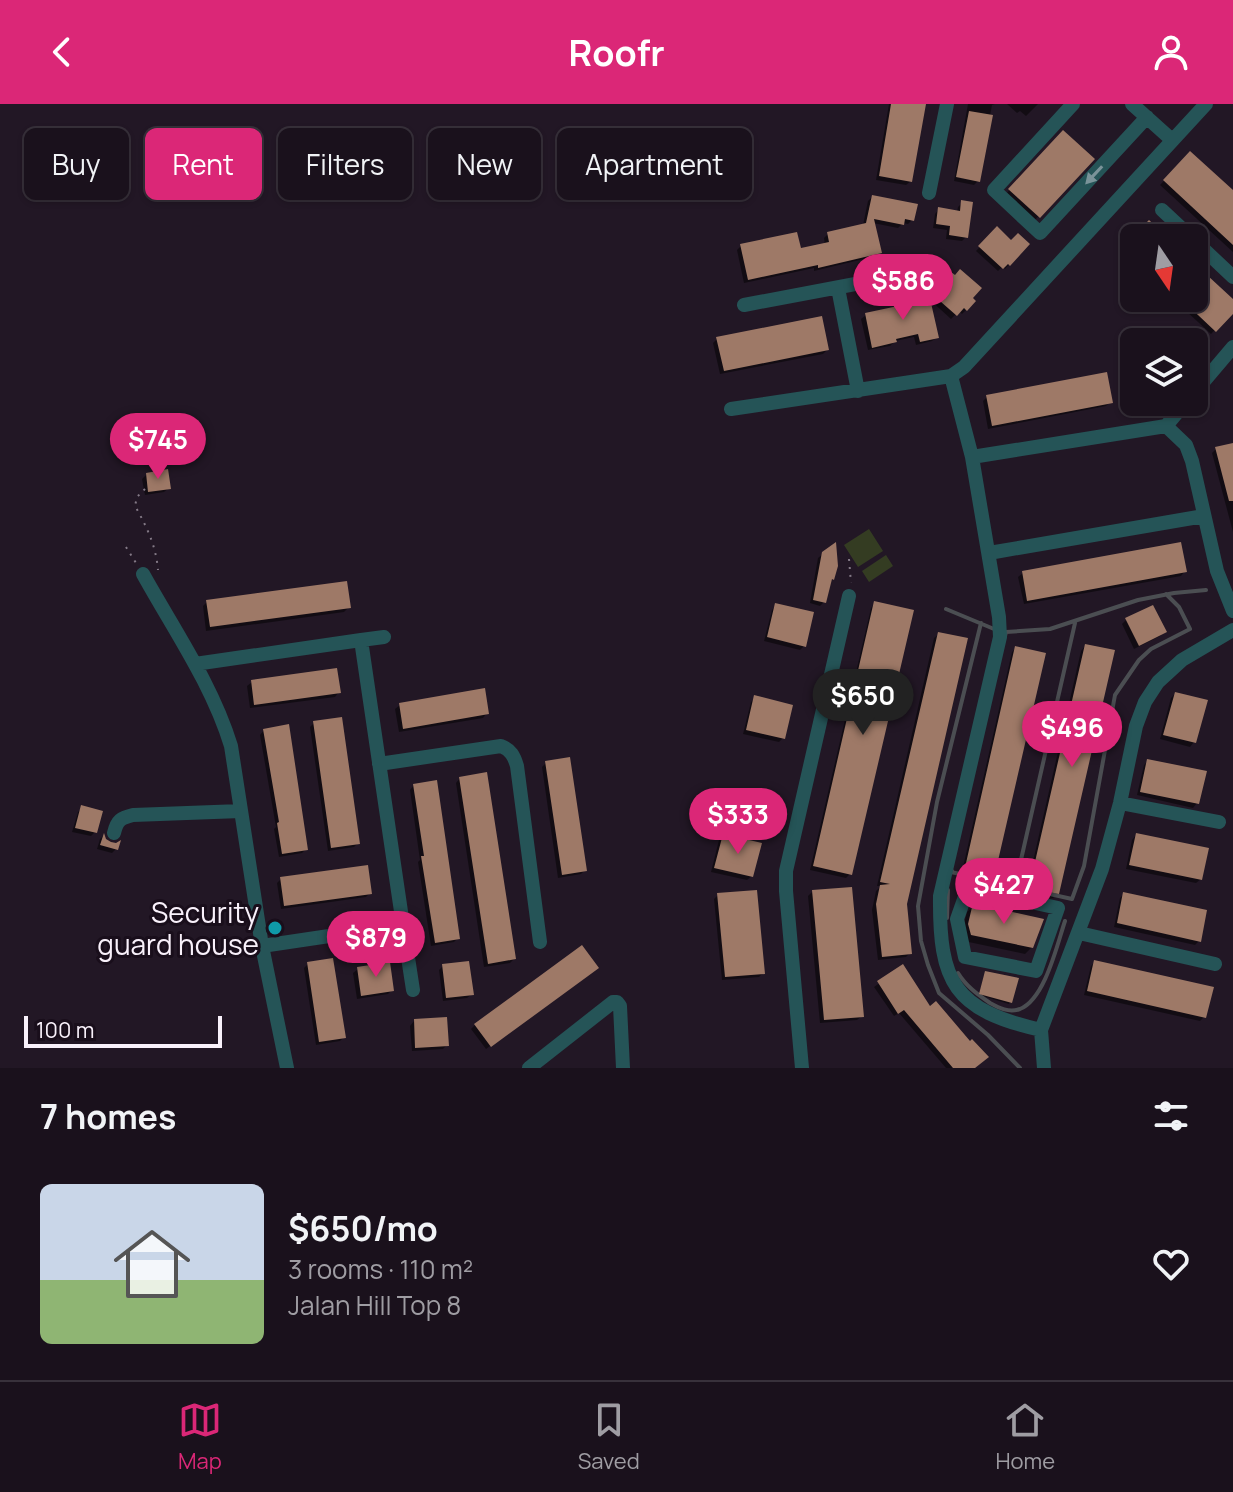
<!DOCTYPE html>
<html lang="en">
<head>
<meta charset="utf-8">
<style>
	body { margin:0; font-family:Manrope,sans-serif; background:#231a25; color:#f1f3f6; height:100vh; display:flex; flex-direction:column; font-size:30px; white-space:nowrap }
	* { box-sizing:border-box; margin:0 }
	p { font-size:26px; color:#9f9da3 }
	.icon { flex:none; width:44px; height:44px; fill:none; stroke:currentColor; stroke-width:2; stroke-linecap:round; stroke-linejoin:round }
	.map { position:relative; height:964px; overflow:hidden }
	.sheet { display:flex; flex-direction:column; background:#1a111c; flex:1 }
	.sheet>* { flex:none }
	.banner { position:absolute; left:24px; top:24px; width:800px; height:72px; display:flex; gap:16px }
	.needle { width:52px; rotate:167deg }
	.tools { position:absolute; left:1120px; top:120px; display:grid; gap:16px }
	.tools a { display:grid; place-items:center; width:88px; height:88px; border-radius:12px; background:#1a111c; box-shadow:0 2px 6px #0004,0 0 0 2px #38313b; font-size:40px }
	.scale { position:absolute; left:24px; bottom:20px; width:198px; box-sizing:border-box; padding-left:8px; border:4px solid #f9f1fb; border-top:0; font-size:22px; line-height:28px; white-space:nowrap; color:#f9f1fb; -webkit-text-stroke:6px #190e1b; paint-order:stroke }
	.price { position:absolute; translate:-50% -68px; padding:0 18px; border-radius:28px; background:#db2777; color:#fff; font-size:26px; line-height:52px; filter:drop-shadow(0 2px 4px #0008) }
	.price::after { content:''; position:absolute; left:50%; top:48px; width:24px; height:18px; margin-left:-12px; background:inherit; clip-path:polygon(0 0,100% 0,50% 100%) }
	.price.current { background:#222; color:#fff }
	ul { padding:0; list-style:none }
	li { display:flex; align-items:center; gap:24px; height:200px; padding:0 40px }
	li+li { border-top:2px solid #38313b }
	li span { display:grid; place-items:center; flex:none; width:224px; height:160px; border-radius:12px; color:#555 }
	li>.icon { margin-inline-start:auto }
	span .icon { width:96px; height:96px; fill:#fffc; stroke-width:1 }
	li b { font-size:34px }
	h2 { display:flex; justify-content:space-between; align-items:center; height:96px; padding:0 40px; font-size:34px }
	.pill { padding:0 28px; border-radius:12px; background:#1a111c; box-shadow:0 2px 6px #0004,0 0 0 2px #38313b; font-size:28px; line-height:72px }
	.pill.current { background:#db2777; color:#fff }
	header { display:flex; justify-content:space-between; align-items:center; height:104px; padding:0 40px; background:#db2777; color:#fff; font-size:36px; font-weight:700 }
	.tab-bar { display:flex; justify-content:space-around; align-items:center; height:112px; border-top:2px solid #38313b; background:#1a111c; font-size:22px; color:#9f9da3 }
	.tab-bar a { display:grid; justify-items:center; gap:4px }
	.tab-bar .current { color:#db2777 }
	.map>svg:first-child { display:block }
	.green { fill:#343c22 }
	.shadow { fill:#0007 }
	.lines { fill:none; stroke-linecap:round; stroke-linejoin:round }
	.stream { stroke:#4b4e52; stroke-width:4 }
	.building { fill:#9e7967 }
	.path { stroke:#847a87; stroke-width:2; stroke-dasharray:2 6; stroke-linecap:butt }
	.minor { stroke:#255457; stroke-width:14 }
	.oneway { fill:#7a9399 }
	.culture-dot { fill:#0f9aa8; stroke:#190e1b; stroke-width:3 }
	.labels { text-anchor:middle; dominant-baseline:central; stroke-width:6; stroke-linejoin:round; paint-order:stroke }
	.poi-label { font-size:28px; fill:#f9f1fb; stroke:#190e1b; text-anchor:end }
</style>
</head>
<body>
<header><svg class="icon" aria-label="back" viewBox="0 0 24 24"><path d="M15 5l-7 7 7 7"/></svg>Roofr<svg class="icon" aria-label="person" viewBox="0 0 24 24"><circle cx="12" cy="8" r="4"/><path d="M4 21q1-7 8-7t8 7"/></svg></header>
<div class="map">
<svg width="1233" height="964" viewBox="0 0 1233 964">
	<rect width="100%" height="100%" fill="#221725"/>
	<path class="green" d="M869,425L883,447L858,463L844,441Z
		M886,451L893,462L869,478L862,467Z"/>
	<path class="shadow" d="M889,0H924L911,77L906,81L876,76Z
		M968,0H995L992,1L978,77L974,81L954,77Z
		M1007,0H1038L1026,12L1020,7L1017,9Z
		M1063,28L1092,55L1034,117L1006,90Z
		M1190,50L1233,89V148L1160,81Z
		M872,93L912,116L908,120L903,119L898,124L873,119L880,148L876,152L814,167V164L744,179L737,146L741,142L799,147L825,141L824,134L828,130L863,121L868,97Z
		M962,99L966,133L962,137L946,135L947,126L933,124L935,110L939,105L957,108L958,103Z
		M1145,123L1165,134H1134V159L1121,147Z
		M997,125L1011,139L1028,140L1005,165L1003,162L998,167L976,147Z
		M1194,161L1233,198V207L1211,230L1172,194H1194Z
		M951,171L970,194L966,206L962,210L959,207L951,215L929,195Z
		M912,195L937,233L932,237L916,241L914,233L895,237L890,242L868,246L861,215L866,211L908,202L907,200Z
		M717,235L827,246L823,250L720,270L713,239Z
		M987,293L1110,298L1106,302L988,325L983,297Z
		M1233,341V428L1212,349L1216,345Z
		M147,370L169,384L164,388L145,391L142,375Z
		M823,450L832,475L829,478L824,498L820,502L810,499L818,454Z
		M1185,467L1181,472L1024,500L1018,473L1023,469Z
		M207,498L348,504L344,508L206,527L203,502Z
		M875,499L850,770L846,774L810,766L871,504Z
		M776,501L804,542L800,546L764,537L772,506Z
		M1126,516L1164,528L1160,532L1134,545L1122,520Z
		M939,530L905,800L910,849L906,853L878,856L872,806L876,787L881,782H877L934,534Z
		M1085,542L1057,789L1053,794L1026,788L1081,547Z
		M1016,544L992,773L988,777L961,772L1012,548Z
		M252,578L339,588L335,593L250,604L247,582Z
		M1175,590L1194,638L1190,643L1160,635L1171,594Z
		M755,594L783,634L779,638L743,630L751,598Z
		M400,601L487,609L483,614L399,628L395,605Z
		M314,619L358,739L354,743L328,747L310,623Z
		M264,626L306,745L302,749L279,753L274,725L276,723L260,631Z
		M1148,657L1197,699L1193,704L1137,691L1144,661Z
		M546,659L585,766L581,770L558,774L542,663Z
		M460,674L514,855L510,859L484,863L456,679Z
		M414,681L458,834L454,838L431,842L418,758L420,756L410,686Z
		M82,704L95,728L91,732L72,728L78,708Z
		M1136,731L1201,775L1196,779L1126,765L1132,736Z
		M103,732L105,737L116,745L112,749L97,745L100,735Z
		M723,732L752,772L747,776L711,768L719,736Z
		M281,775L370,789L366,793L281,805L277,779Z
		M812,788L862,912L857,916L820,919L808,792Z
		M1124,790L1199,837L1195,841L1114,823L1120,794Z
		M718,791L763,869L759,873L722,876L714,795Z
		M974,802L1032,843L1025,850L964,837L962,828L967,808Z
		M1095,858L1204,913L1200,917L1084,891L1091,862Z
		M308,860L344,933L340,937L316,941L304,864Z
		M443,862L472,890L467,894L443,897L439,866Z
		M902,863L974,964H946L899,909L894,912L874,883Z
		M358,865L392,886L388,890L357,895L353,869Z
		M592,868L486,945L471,925L475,921Z
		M984,871L1010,898L1009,900L979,891Z
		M414,917L447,941L443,945L412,947L410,922Z"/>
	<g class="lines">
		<path class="stream" d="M946,505L994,525
			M981,519L937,698L918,802L921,837L928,861L939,889L988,931L1020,964
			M1005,532L1006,528L1050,525L1138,496L1174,489L1206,486
			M952,767L951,768L1072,795
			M1015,782L1075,519
			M1072,795L1084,762L1115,591L1139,556L1151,545L1190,525L1179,503L1166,490
			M947,814L948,786
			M958,869C966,882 977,890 990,899C999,904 1009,909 1020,905C1045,895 1057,841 1065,817"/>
	</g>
	<path class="building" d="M891,0H926L912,78L879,72Z
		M969,7L993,11L980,78L956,73Z
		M1063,26L1095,55L1040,114L1008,85Z
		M1190,47L1233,86V141L1163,76Z
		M872,91L918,100L914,117L905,115L904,121L874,115L882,149L818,164V161L748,176L740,140L797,128L801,144L829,138L827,128L866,119Z
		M961,96L973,98L968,134L949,131L950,122L936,120L938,103L960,107Z
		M1149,116L1168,134H1131Z
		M997,122L1011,136L1018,129L1030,140L1010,162L1008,160L1003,165L978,142Z
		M1194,159L1233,195V210L1216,228L1180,194H1194Z
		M960,165L982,184L973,194L976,197L967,207L964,204L957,212L932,190L951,168L955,171Z
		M929,190L939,234L920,238L918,230L896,235L897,238L872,244L865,209L912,199L911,194Z
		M822,212L829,246L724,267L716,233Z
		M1107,268L1113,299L992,322L986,291Z
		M1233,339V397H1229L1215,343Z
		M168,365L171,385L148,388L146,369Z
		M836,438L838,462L834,476L832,475L826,499L813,496L822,448Z
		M1181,438L1187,468L1027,497L1022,467Z
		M347,477L351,504L210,523L206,496Z
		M874,497L914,506L852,771L813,762Z
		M775,499L814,508L806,543L767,533Z
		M1153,501L1167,528L1139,542L1125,514Z
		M938,528L968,534L907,800L912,850L882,853L876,800L880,781L890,780L880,778Z
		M1085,540L1115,546L1059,790L1029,784Z
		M1015,542L1046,549L994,774L964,768Z
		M337,564L341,589L254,601L251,576Z
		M485,584L489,610L403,625L399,599Z
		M1175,588L1208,596L1196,639L1163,631Z
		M754,591L793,601L785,635L746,626Z
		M342,613L360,740L331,744L313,617Z
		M289,620L308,746L282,750L277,719L279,718L263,625Z
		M570,653L587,767L562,771L545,657Z
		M1147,655L1207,667L1199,700L1140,688Z
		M487,668L516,855L488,860L459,673Z
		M437,676L460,835L435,839L421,752H424L413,680Z
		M81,701L103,707L97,729L75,724Z
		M104,729L106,735L111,738L116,739L121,736L118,746L100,741Z
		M1136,729L1209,744L1202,776L1129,761Z
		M723,730L762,739L753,773L714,764Z
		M368,761L372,790L284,802L280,773Z
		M852,783L864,913L824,916L812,786Z
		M757,786L765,870L725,873L717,789Z
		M1123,788L1207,806L1201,838L1117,819Z
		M973,799L1044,815L1033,844L971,831L968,820Z
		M582,841L599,864L491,943L474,920Z
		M333,854L346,934L319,938L307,858Z
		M1094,856L1214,883L1206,914L1087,887Z
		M469,857L474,891L446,894L442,860Z
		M390,858L394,887L361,892L357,863Z
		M903,860L930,902L936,897L970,937L972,935L989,953L975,964H953L904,906L898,910L877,877Z
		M985,867L1019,874L1012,899L979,890Z
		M447,913L449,942L415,944L414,915Z"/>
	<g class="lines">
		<path class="path" d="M145,385L137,393L135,402C147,423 156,442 158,466
			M126,443L136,459
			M849,455L851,479"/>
		<path class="minor" d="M1073,0L994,86L1040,129L1147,13
			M1132,0L1172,36
			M929,89L947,0
			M1162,106L1192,134
			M1194,136L1233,173
			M838,184L858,287
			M744,201L887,174
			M1194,289L1233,243
			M1186,298L1166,322L1186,341L1192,357L1217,467L1233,507
			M731,305L951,272
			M972,353L1166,322
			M989,449L1204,412
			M143,470C174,526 212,580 231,642L262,842L287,964
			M361,536L384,533
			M195,560L361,536L403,821L262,842
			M379,660L501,642C511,646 514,652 517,662L540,838
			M1120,699L1219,718
			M114,729C117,716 121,714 133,711L241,707
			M968,784L1058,804L1036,867L965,853L957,815Z
			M403,821L413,886
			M1079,829L1215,860
			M1041,926C954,906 939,879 940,792L1000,533L999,513L972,353L951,272L964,263L1206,0
			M529,964L613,898H617L620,902L623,964
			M802,964L786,787V767L849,492
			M1044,964L1041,926L1102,765L1120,699L1136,622L1145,598L1158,578L1182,556L1233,526"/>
	</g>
	<defs><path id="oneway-solid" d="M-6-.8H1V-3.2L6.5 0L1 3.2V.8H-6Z" transform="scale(2)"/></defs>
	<use class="oneway" href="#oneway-solid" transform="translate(1094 71) rotate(133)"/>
	<circle class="culture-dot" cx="275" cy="824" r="8"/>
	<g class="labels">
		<g class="poi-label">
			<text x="259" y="808">Security<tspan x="259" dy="32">guard house</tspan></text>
		</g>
	</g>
</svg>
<div class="tools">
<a><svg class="needle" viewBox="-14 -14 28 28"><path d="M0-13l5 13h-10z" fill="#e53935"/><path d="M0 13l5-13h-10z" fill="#9f9da3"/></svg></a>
<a><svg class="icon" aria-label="layers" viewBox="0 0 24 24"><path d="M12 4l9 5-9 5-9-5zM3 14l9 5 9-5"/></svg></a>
</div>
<div class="scale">100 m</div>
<b class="price" style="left:903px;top:218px">$586</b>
<b class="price" style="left:158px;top:377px">$745</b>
<b class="price current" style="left:863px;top:633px">$650</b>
<b class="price" style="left:1072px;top:665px">$496</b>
<b class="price" style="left:738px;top:752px">$333</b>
<b class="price" style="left:1004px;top:822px">$427</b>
<b class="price" style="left:376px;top:875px">$879</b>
<div class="banner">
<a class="pill">Buy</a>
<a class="pill current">Rent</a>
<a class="pill">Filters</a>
<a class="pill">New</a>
<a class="pill">Apartment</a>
</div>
</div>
<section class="sheet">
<h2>7 homes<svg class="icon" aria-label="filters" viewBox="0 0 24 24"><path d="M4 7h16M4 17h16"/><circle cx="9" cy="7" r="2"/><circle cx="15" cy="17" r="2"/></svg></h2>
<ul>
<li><span style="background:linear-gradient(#c9d6e8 60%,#8fb573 0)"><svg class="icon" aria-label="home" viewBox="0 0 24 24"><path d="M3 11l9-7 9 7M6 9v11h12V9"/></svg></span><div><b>$650/mo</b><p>3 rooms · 110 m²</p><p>Jalan Hill Top 8</p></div><svg class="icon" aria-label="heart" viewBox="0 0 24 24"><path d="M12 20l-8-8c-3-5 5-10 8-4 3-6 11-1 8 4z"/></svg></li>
</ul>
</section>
<nav class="tab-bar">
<a class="current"><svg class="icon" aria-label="map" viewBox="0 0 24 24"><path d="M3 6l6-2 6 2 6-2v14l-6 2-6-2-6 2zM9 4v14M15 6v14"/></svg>Map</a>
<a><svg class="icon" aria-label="saved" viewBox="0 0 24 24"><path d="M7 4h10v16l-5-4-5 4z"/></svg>Saved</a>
<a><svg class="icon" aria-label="home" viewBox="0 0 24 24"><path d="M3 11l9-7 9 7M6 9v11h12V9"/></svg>Home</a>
</nav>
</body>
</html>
